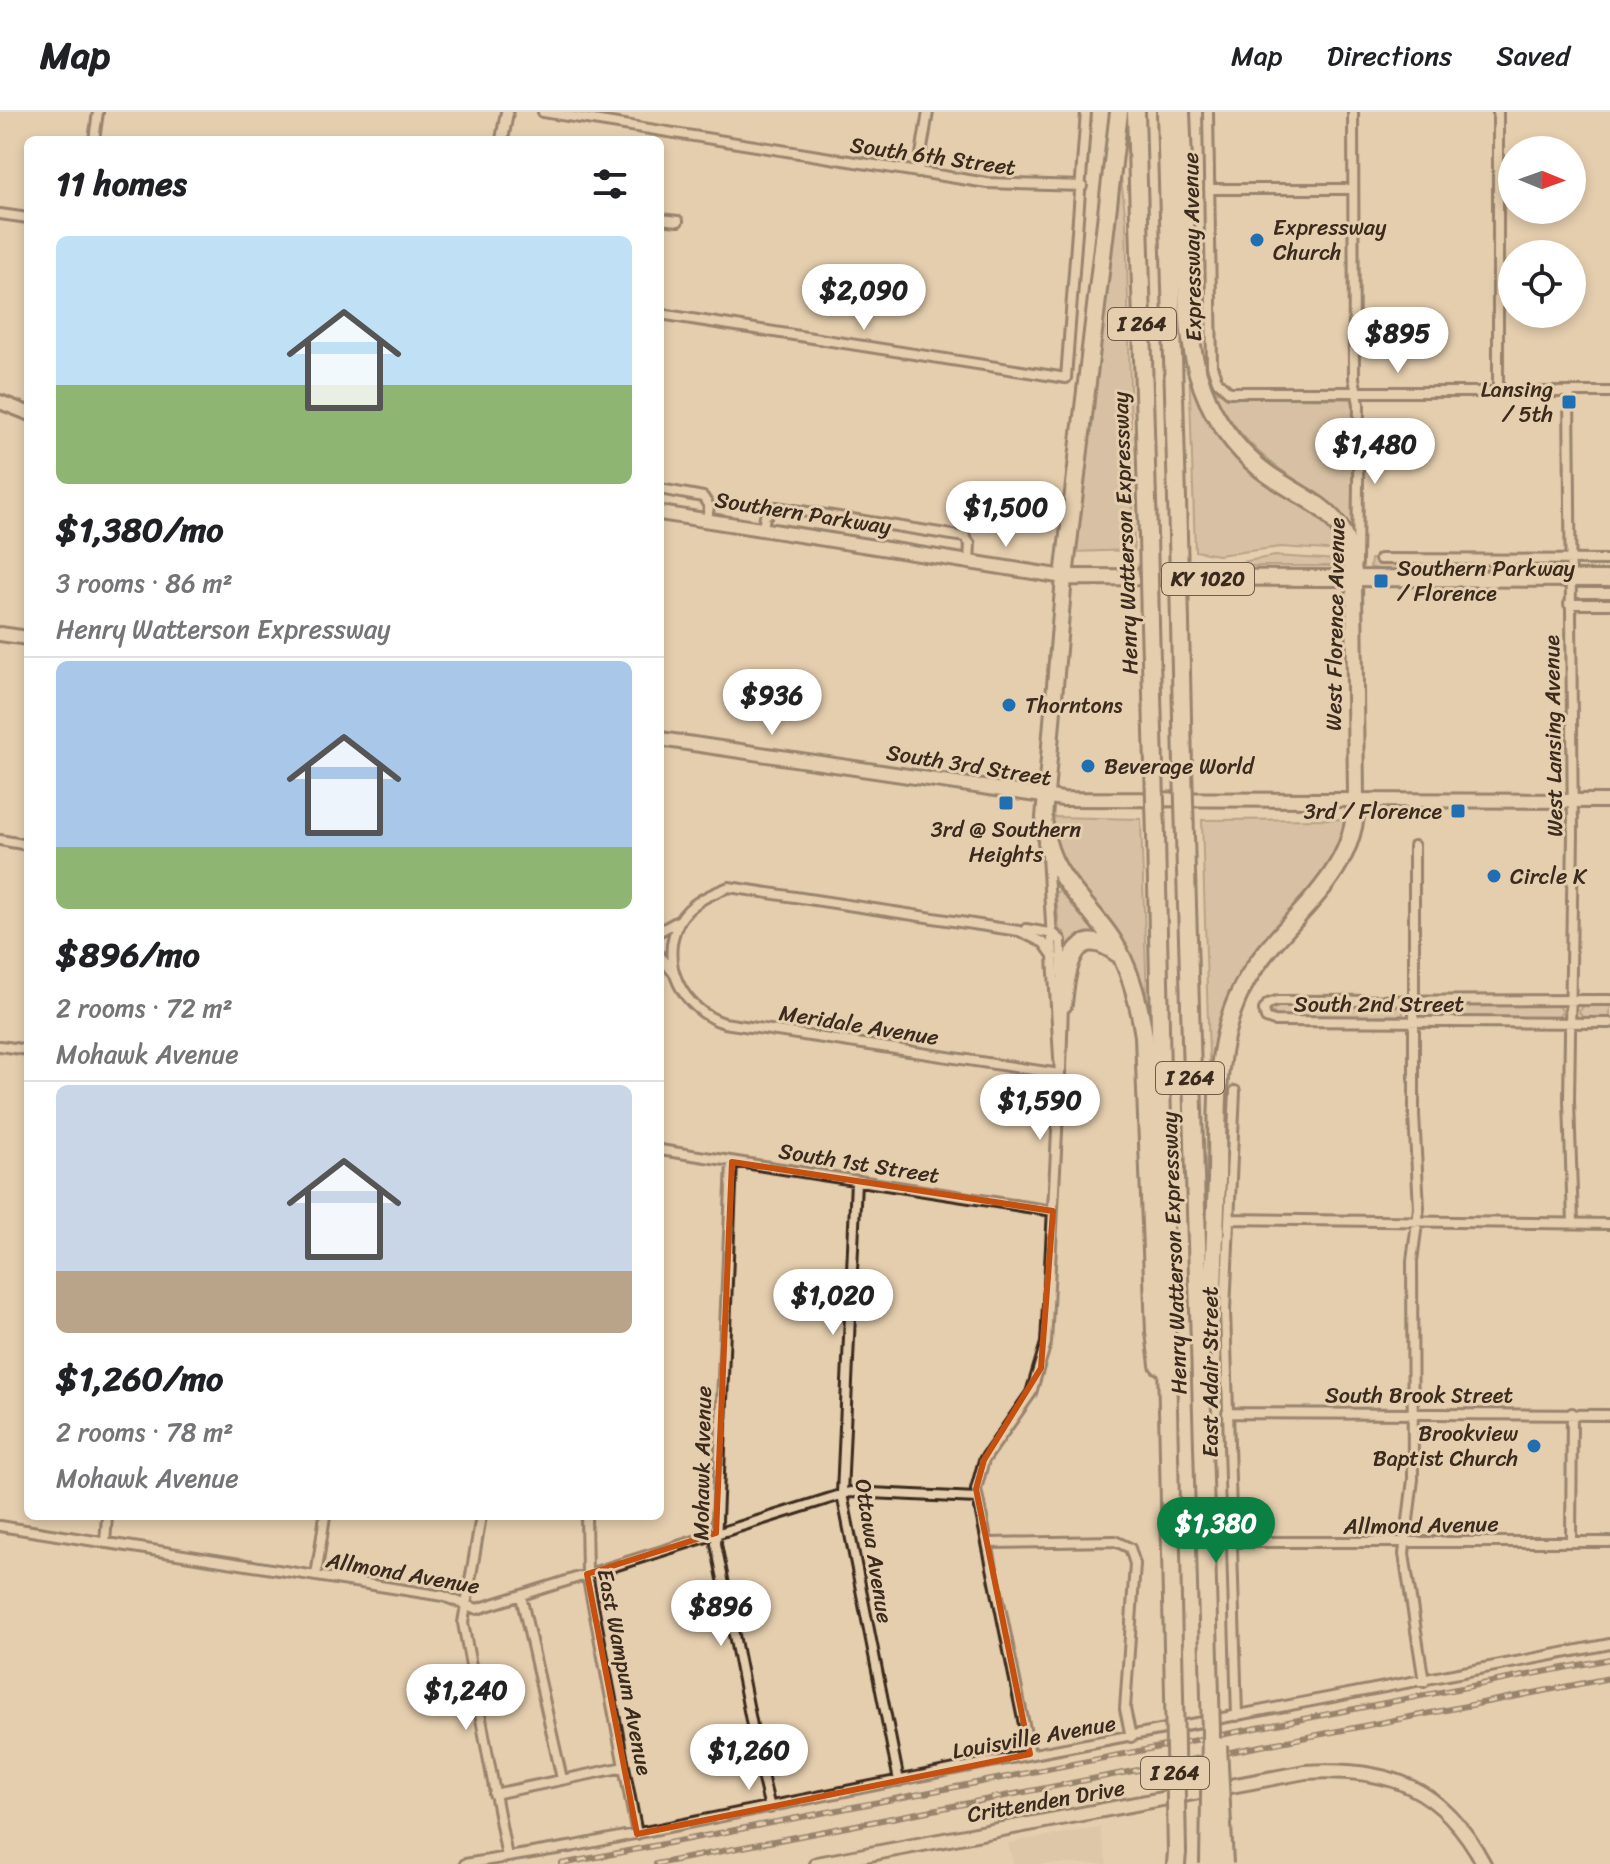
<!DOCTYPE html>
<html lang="en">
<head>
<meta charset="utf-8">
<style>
	body { margin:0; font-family:Sriracha,sans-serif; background:#f6f6f6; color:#202124; height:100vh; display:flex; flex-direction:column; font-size:30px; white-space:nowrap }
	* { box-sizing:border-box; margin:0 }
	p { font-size:26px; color:#757577 }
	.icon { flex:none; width:44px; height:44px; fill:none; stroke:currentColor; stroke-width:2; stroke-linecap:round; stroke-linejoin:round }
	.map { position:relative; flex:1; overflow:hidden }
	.details { position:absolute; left:24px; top:24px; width:640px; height:1384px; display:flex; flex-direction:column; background:#fff; border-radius:12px; box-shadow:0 4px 12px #0003 }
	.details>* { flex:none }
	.needle { width:52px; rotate:91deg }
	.buttons { position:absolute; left:1498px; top:24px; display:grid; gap:16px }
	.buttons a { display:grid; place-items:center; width:88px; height:88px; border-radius:50%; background:#fff; box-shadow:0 4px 12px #0003; font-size:40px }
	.price { position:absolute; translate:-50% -68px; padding:0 18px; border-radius:28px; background:#fff; color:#222; font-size:26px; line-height:52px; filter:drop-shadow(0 2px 4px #0008) }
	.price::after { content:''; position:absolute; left:50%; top:48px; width:24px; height:18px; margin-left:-12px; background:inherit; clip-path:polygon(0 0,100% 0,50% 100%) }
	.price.active { background:#0b8043; color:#fff }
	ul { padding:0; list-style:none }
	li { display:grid; align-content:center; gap:16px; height:424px; padding:0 32px }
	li+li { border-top:2px solid #e0e0e0 }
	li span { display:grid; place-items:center; height:248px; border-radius:12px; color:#555 }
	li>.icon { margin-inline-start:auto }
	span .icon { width:144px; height:144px; fill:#fffc; stroke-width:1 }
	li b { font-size:34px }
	h2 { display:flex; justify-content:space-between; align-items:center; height:96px; padding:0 32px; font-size:34px }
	header { display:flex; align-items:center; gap:48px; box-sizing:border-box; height:112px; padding:0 40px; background:#fff; border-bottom:2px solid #e0e0e0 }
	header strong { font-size:38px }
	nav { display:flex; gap:44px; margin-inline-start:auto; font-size:28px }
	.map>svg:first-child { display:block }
	.built { fill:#d5bfa0 }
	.green { fill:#c6b094; stroke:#806d59; stroke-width:2 }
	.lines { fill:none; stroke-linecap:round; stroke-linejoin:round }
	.minor-casing { stroke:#3b2a1e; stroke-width:14 }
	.tertiary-casing { stroke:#3b2a1e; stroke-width:16 }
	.secondary-casing { stroke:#3b2a1e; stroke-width:18 }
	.primary-casing { stroke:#3b2a1e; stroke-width:20 }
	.motorway-casing { stroke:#3b2a1e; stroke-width:22 }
	.minor { stroke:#e5ceae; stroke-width:8 }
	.tertiary { stroke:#e5ceae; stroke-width:10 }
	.secondary { stroke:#e5ceae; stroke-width:12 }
	.primary { stroke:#e5ceae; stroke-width:14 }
	.motorway { stroke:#e5ceae; stroke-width:16 }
	.rail-casing { stroke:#3b2a1e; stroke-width:6 }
	.rail { stroke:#e5ceae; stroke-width:3; stroke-dasharray:9; stroke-linecap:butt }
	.motorway-bridge-casing { stroke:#3b2a1e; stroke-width:22; stroke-linecap:butt }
	.motorway-bridge { stroke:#e5ceae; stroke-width:16 }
	.marked { fill:none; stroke:#c55010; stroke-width:6; stroke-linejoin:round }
	.poi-dot { fill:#1f6fb2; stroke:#e5ceae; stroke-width:3 }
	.labels { text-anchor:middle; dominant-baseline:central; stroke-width:6; stroke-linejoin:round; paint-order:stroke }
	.shield { fill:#e5ceae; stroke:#6e5b49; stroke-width:2 }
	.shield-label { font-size:20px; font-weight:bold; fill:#3b2a1e }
	.street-label { font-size:22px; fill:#3b2a1e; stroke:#e5ceae }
	.poi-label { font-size:22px; fill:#3b2a1e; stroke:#e5ceae; text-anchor:start }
</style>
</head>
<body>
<header>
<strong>Map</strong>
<nav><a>Map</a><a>Directions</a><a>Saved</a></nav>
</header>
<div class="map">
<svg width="1610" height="1752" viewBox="0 0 1610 1752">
	<rect width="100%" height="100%" fill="#e5ceae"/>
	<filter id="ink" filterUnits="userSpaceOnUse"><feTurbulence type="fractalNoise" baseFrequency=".0125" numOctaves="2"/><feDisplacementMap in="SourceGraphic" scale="16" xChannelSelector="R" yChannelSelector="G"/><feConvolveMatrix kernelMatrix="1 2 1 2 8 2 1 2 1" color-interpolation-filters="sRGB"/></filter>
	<g filter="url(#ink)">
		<path class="built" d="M1100,1715L1107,1752H1013L1008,1731Z"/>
		<path class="green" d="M1121,66L1126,109L1134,438L1073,440Z
			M1189,251L1206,296L1329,413L1341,439L1281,435L1218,443L1195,439Z
			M1212,277L1228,285L1352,287L1356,309L1354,421C1336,388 1309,378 1280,357C1250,336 1228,309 1212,277Z
			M1275,444L1339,448V454H1195V449L1225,453Z
			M1371,447H1378L1379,453H1564L1555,459H1386L1370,455Z
			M1053,705L1141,707L1147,891L1063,754L1055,732Z
			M1347,707L1346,727L1324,765L1247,854L1211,1013L1202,708Z
			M1059,778L1098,824L1067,840L1064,820L1059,818L1056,782Z
			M1556,891L1563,899L1556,908L1430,907L1424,899L1429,893Z
			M1585,892H1610V908L1583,906L1579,900Z
			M1386,893L1403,895V903L1279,906L1270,898L1274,895Z"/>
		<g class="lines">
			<g class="minor-casing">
				<path id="minor" d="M543,0L987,71L1082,74
					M1208,0L1212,254L1217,269L1229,280H1610
					M1353,0L1354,266L1359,292L1357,452
					M1498,0V279
					M94,28L98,0
					M918,61L928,0
					M1209,77H1353
					M0,102L28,106
					M660,107L678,109
					M660,202L1066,266L1086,0
					M1569,280L1573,721L1569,989L1573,1111
					M660,377L703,385L709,394L707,408
					M763,417L765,404L776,395L965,425L970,432L969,450
					M1380,447L1610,448
					M1569,492H1610
					M0,728L28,733
					M1414,734V1003L1419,1096L1412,1149L1413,1367L1404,1442L1424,1570
					M1026,817L1054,822L1061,828L1062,862
					M660,819L680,808
					M660,844L672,859
					M1054,845L1044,831L1019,819L729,775C711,782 689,791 679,810C658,851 683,898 724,911L1060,962
					M1610,888L1277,889L1268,892L1264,898L1266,906L1274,909L1610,911
					M0,934L28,938
					M1061,957L1063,891
					M1235,979L1225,1198L1237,1604
					M660,1038L1053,1099
					M732,1050L716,1432L759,1649
					M856,1069L842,1382L899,1669
					M1230,1107L1610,1112
					M1227,1301L1610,1303
					M481,1404L463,1511L507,1745
					M586,1404L587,1462L637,1722
					M0,1414L443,1484L477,1497L850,1380L977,1386
					M1571,1427L1572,1301
					M1232,1430H1610
					M105,1431L107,1404
					M987,1431L1115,1429L1130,1436L1135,1452L1125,1597L1131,1625
					M316,1464L325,1404
					M521,1484L562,1667
					M1030,1642L976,1377L984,1348L1031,1281L1046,1231L1060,962L1047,743
					M760,1655L770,1696
					M494,1682L624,1655
					M465,1752L575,1734L960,1656L1610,1532"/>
			</g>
			<g class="tertiary-casing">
				<path id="tertiary" d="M502,28L507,0"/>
			</g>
			<g class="secondary-casing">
				<path id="secondary" d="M0,290L28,301
					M660,401L1064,465
					M0,522L28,526
					M660,627L1063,687L1610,689
					M817,1752L1305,1660C1390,1655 1443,1675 1484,1752"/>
			</g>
			<g class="primary-casing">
				<path id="primary" d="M1354,469L1356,689
					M1047,730L1044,706L1064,465L1610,467"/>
			</g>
			<g class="motorway-casing">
				<path id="motorway" d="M1136,0L1148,423
					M1166,0L1178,423
					M1181,0C1183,49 1185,97 1186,146C1188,195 1187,243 1208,289C1221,317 1243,345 1269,363C1322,398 1347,398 1354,469
					M1064,465L1119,0
					M1180,511L1183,655
					M1150,512L1154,654
					M1156,725L1174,1583
					M1185,725L1206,1436
					M1047,730C1058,772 1091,794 1113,829C1131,858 1139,890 1144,924L1155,1220L1159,1253
					M1063,892C1066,860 1072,808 1117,841
					M1200,1202L1213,1176C1214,1140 1216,1103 1217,1067C1218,1009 1213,941 1237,887C1269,811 1355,777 1356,689
					M1176,1752L1177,1740"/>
			</g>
			<use href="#minor" class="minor"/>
			<use href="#tertiary" class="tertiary"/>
			<use href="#secondary" class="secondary"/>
			<use href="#primary" class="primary"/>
			<use href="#motorway" class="motorway"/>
			<g class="rail-casing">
				<path id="rail" d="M561,1752L1610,1547
					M656,1752L1610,1566"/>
			</g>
			<use href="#rail" class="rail"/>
			<g class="motorway-bridge-casing">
				<path id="motorway-bridge" d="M1148,423L1150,512
					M1178,423L1180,511
					M1154,654L1156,725
					M1183,655L1185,725
					M1206,1436L1211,1621L1209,1752
					M1174,1583L1177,1740
					M1218,1634L1224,1752"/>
			</g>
			<use href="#motorway-bridge" class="motorway-bridge"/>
		</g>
	</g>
	<path d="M0 0H1610V1752H0ZM732,1050L1053,1099L1041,1256L984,1348L976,1377L1030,1642L637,1722L587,1462L716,1421Z" fill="#e5ceae" fill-opacity=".55" fill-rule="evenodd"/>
	<path class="marked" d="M732,1050L1053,1099L1041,1256L984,1348L976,1377L1030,1642L637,1722L587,1462L716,1421Z"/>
	<g class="poi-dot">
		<circle cx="1257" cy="128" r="8"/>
		<rect x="1561" y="282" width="16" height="16" rx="4"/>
		<rect x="1373" y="461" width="16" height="16" rx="4"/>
		<circle cx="1009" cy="593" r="8"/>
		<circle cx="1088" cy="654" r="8"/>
		<rect x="998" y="683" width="16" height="16" rx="4"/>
		<rect x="1450" y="691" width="16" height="16" rx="4"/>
		<circle cx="1494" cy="764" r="8"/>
		<circle cx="1534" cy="1334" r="8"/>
	</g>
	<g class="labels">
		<g class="shield">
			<rect x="1108" y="196" width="68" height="32" rx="6"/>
			<rect x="1162" y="451" width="92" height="32" rx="6"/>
			<rect x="1156" y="950" width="68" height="32" rx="6"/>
			<rect x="1141" y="1645" width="68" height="32" rx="6"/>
		</g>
		<g class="shield-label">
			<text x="1142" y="212">I 264</text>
			<text x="1208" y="467">KY 1020</text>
			<text x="1190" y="966">I 264</text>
			<text x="1175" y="1661">I 264</text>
		</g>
		<g class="street-label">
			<text transform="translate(933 44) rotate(8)">South 6th Street</text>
			<text transform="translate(1192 135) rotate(-91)">Expressway Avenue</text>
			<text transform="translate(803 401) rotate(9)">Southern Parkway</text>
			<text transform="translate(1125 421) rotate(-92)">Henry Watterson Expressway</text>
			<text transform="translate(1335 512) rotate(-89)">West Florence Avenue</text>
			<text transform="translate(1553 624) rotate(-91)">West Lansing Avenue</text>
			<text transform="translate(969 653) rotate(9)">South 3rd Street</text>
			<text x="1379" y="892">South 2nd Street</text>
			<text transform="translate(859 913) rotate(9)">Meridale Avenue</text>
			<text transform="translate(859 1051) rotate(9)">South 1st Street</text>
			<text transform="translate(1174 1141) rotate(-92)">Henry Watterson Expressway</text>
			<text transform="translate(1210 1260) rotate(-90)">East Adair Street</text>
			<text x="1419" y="1283">South Brook Street</text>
			<text transform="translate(702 1351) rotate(-89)">Mohawk Avenue</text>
			<text transform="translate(1421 1413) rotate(-1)">Allmond Avenue</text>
			<text transform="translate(874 1439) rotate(81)">Ottawa Avenue</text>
			<text transform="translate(403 1461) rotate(10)">Allmond Avenue</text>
			<text transform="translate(625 1560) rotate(79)">East Wampum Avenue</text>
			<text transform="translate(1034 1625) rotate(-10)">Louisville Avenue</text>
			<text transform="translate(1046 1689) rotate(-10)">Crittenden Drive</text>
		</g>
		<g class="poi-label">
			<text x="1273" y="115">Expressway<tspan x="1273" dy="25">Church</tspan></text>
			<text x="1553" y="277" text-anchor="end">Lansing<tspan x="1553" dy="25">/ 5th</tspan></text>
			<text x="1397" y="456">Southern Parkway<tspan x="1397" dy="25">/ Florence</tspan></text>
			<text x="1025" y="593">Thorntons</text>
			<text x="1104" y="654">Beverage World</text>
			<text x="1442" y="699" text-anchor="end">3rd / Florence</text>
			<text x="1006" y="717" text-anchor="middle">3rd @ Southern<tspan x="1006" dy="25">Heights</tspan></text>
			<text x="1510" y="764">Circle K</text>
			<text x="1518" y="1321" text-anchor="end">Brookview<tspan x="1518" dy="25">Baptist Church</tspan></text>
		</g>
	</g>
</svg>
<div class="buttons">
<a><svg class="needle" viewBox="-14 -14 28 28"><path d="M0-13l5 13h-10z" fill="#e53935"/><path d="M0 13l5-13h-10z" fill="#757577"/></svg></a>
<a><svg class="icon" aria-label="locate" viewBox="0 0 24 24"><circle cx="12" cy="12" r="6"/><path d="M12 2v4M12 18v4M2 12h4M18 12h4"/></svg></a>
</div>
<b class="price" style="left:864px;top:220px">$2,090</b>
<b class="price" style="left:1398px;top:263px">$895</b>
<b class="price" style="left:1375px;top:374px">$1,480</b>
<b class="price" style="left:1006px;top:437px">$1,500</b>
<b class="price" style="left:772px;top:625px">$936</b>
<b class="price" style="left:1040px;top:1030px">$1,590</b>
<b class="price" style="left:833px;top:1225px">$1,020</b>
<b class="price active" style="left:1216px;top:1453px">$1,380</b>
<b class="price" style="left:721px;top:1536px">$896</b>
<b class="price" style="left:466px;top:1620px">$1,240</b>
<b class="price" style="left:749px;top:1680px">$1,260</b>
<section class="details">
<h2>11 homes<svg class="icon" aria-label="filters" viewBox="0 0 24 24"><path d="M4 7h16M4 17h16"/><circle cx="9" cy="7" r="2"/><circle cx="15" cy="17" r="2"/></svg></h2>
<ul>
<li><span style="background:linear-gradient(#bfe0f5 60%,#8fb573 0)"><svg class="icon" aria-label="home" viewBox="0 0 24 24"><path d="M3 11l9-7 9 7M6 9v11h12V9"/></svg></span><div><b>$1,380/mo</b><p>3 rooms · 86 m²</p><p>Henry Watterson Expressway</p></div></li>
<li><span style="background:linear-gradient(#a9c7e8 75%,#8fb573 0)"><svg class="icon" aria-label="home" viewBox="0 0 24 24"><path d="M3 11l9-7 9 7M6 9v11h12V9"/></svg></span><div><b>$896/mo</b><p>2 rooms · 72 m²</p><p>Mohawk Avenue</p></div></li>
<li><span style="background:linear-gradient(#c9d6e8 75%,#b9a48a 0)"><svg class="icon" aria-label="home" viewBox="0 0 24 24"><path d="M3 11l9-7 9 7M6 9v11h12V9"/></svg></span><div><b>$1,260/mo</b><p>2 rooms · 78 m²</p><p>Mohawk Avenue</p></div></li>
</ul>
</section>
</div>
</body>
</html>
